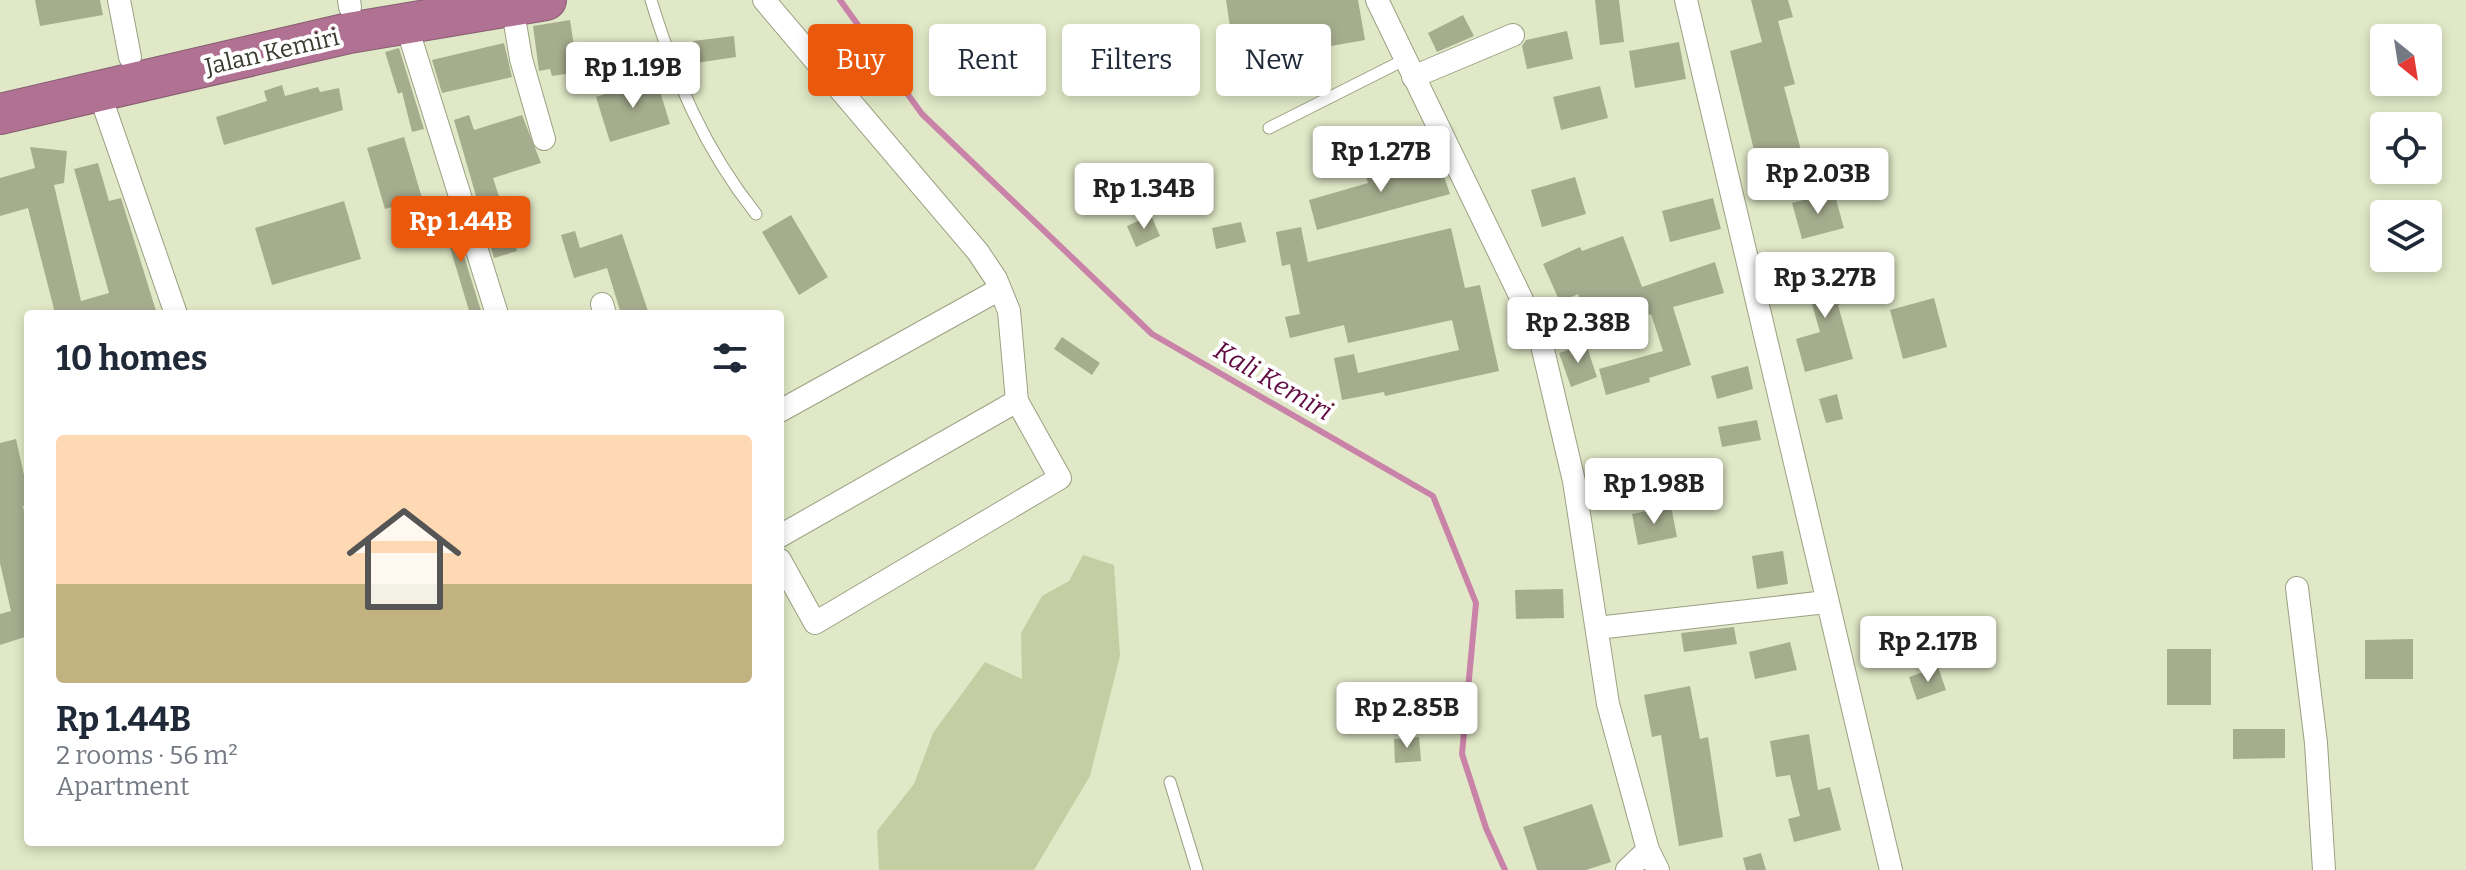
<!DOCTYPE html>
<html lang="en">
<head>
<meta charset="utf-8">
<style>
	body { margin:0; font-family:Bitter,serif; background:#f6f6f7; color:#1f2937; height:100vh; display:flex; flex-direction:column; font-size:30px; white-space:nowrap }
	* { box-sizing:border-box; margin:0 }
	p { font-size:26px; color:#747a83 }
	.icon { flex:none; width:44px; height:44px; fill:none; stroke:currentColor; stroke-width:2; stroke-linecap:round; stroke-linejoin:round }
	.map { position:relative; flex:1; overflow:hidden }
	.side { position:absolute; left:24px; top:310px; width:760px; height:536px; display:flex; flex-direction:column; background:#fff; border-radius:8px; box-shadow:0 4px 12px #0003 }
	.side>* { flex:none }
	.top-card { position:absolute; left:808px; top:24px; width:760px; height:72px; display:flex; gap:16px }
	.needle { width:52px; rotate:150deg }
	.controls { position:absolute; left:2370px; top:24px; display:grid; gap:16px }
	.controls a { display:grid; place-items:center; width:72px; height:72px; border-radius:8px; background:#fff; box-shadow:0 4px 12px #0003; font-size:40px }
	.price { position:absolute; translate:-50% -68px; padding:0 18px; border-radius:8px; background:#fff; color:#222; font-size:26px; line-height:52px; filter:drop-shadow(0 2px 4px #0008) }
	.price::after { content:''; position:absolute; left:50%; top:48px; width:24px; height:18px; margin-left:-12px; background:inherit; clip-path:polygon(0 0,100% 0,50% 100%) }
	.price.selected { background:#ea580c; color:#fff }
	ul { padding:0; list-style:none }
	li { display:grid; align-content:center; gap:16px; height:424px; padding:0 32px }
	li span { display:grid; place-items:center; height:248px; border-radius:8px; color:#555 }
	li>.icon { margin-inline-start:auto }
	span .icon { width:144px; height:144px; fill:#fffc; stroke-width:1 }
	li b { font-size:34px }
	h2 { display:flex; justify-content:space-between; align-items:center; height:96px; padding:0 32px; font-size:34px }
	.chip { padding:0 28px; border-radius:8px; background:#fff; box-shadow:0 4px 12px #0003; font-size:28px; line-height:72px }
	.chip.selected { background:#ea580c; color:#fff }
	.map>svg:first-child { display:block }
	.green { fill:#c4cea3 }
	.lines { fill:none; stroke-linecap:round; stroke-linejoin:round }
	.stream { stroke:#c982a8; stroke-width:6 }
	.building { fill:#a6ad8e }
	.lane-casing { stroke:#9aa182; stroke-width:13 }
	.street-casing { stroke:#9aa182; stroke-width:24 }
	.highway-casing { stroke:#865e70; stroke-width:42 }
	.lane { stroke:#fff; stroke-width:11 }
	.street { stroke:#fff; stroke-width:22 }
	.highway { stroke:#b07193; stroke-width:40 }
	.labels { text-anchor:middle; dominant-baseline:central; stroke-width:8; stroke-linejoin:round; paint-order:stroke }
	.street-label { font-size:24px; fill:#383b2e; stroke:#fff }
	.water-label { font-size:26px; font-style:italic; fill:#600a42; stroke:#fff }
</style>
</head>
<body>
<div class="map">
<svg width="2466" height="870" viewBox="0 0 2466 870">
	<rect width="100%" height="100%" fill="#e0e8c7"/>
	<path class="green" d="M1083,555L1114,565L1120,656L1090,776L1034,870H879L877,831L914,784L933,733L985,662L1022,679L1021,633L1042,596L1069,581Z"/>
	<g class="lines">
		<path class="stream" d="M840,0L922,114L1152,334L1433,496L1476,603L1462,754L1486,828L1505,870"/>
	</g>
	<path class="building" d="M35,0H100L103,15L40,26Z
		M1226,0H1358L1365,40L1297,52L1295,43L1234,53Z
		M1595,0H1619L1624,42L1600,45Z
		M1751,0H1788L1793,17L1778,21L1795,84L1784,87L1802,154L1758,167L1730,51L1762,42Z
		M1463,15L1474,36L1437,52L1428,33Z
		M570,20L578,72L552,76L550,69L539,71L533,26Z
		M1567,31L1573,59L1527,69L1522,46L1526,40Z
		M734,36L736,57L696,63L693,41Z
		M1679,42L1686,79L1635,88L1629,51Z
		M504,43L512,77L442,93L432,60Z
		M399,48L424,129L412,132L402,92L398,94L385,52Z
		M656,78L670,124L610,142L596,97Z
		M282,85L285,96L318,87L320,92L339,88L343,110L224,145L216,117L267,101L264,91Z
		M1600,86L1608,118L1561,130L1553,97Z
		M469,115L474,130L522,115L541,163L493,178L517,251L494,258L454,120Z
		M404,137L422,198L385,209L367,148Z
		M30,147L67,151L64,183L54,185L81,301L109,293L74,169L98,163L109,201L121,198L157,314H51L54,309L28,208L0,216V178L35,168Z
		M1438,159L1450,194L1317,230L1309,200L1368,183L1366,177Z
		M1085,174L1108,175V202H1084Z
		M1575,177L1586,214L1542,227L1531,190Z
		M1834,192L1844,228L1802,239L1792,203Z
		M1713,198L1721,229L1670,242L1662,211Z
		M344,201L361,259L272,285L255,228Z
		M450,211L482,314H470L440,214Z
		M791,215L828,277L799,295L762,232Z
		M1151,215L1160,236L1136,247L1127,226Z
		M1241,222L1246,242L1216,249L1212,228Z
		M1301,227L1308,262L1451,228L1465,288L1480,285L1499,371L1385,396L1384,392L1342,400L1334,358L1354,354L1358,373L1459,350L1452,320L1348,343L1344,325L1290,338L1285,317L1300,314L1290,264L1282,266L1276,232Z
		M575,231L580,248L622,234L649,314H621L607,268L574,278L561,235Z
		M1623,236L1642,287L1715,262L1724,293L1673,307L1691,365L1649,378L1650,382L1606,395L1599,369L1663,351L1651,314L1591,334L1578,294L1560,302L1543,264L1580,247L1582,251Z
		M1833,260L1844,303L1838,305L1853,359L1805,372L1796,339L1820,332L1802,269Z
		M1934,298L1947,347L1903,359L1890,310Z
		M1062,337L1100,363L1092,375L1054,349Z
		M1586,344L1597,377L1571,387L1559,353Z
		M1748,366L1753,389L1717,399L1711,376Z
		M1837,394L1843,419L1826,423L1819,399Z
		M1757,420L1761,440L1722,447L1718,427Z
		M16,439L28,493V505L23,506L28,531V636L0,645V614L11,611L0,563V443Z
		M1671,506L1677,537L1638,545L1632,514Z
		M1783,551L1788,584L1757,589L1752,556Z
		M1563,589L1564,618L1516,619L1515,590Z
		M1734,627L1737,644L1684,652L1681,633Z
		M2413,639V679H2365V640Z
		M1790,642L1797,670L1755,679L1749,652Z
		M2167,649H2211V705H2167Z
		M1938,667L1946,690L1917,700L1909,677Z
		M1690,686L1700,739L1708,737L1723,837L1679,846L1661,735L1652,737L1644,695Z
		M2233,729H2285V758L2233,759Z
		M1809,734L1818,790L1830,787L1841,830L1794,842L1788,819L1800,816L1790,775L1776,777L1770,741Z
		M1419,737L1421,761L1395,763L1394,739Z
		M1592,804L1611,862L1586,870H1537L1523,827Z
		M1761,853L1766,870H1746L1743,858Z"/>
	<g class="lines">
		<g class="lane-casing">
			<path id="lane" d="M651,0C676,81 703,147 756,214
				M1269,128L1404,60
				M1170,782L1197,870"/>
		</g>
		<g class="street-casing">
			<path id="street" d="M119,0L130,57
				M349,0L350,7
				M764,0L978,252L996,279L1009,311L1017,401L1060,478L815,623L780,560
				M1377,0L1540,337L1574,481L1608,704L1648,850L1658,870
				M1686,0L1891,870
				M512,5L521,59L544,139
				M406,24L497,314
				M1413,77L1513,35
				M99,92L176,314
				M602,304L605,314
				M780,411L1000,289
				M780,536L1017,401
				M2297,588L2316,743L2324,870
				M1597,628L1826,602
				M1627,870L1648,850"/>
		</g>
		<g class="highway-casing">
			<path id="highway" d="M0,114L349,33L546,0"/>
		</g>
		<use href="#lane" class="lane"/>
		<use href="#street" class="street"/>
		<use href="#highway" class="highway"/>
	</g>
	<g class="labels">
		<g class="street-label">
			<text transform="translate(272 52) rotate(-13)">Jalan Kemiri</text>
		</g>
		<g class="water-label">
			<text transform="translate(1273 381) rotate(30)">Kali Kemiri</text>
		</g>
	</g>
</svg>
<div class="controls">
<a><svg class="needle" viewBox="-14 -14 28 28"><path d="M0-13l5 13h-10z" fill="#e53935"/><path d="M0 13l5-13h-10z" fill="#747a83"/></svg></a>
<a><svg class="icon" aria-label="locate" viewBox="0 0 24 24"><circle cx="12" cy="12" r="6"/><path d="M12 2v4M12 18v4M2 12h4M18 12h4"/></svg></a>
<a><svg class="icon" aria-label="layers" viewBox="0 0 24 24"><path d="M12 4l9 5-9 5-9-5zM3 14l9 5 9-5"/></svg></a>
</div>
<b class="price" style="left:633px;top:110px">Rp 1.19B</b>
<b class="price" style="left:1381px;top:194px">Rp 1.27B</b>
<b class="price" style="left:1818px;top:216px">Rp 2.03B</b>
<b class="price" style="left:1144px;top:231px">Rp 1.34B</b>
<b class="price selected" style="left:461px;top:264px">Rp 1.44B</b>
<b class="price" style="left:1825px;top:320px">Rp 3.27B</b>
<b class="price" style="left:1578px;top:365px">Rp 2.38B</b>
<b class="price" style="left:1654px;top:526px">Rp 1.98B</b>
<b class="price" style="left:1928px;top:684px">Rp 2.17B</b>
<b class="price" style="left:1407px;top:750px">Rp 2.85B</b>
<div class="top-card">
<a class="chip selected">Buy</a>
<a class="chip">Rent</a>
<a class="chip">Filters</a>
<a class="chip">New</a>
</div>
<section class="side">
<h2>10 homes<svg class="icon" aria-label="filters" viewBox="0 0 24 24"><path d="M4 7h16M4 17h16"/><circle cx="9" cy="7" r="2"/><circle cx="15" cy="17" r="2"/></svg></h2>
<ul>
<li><span style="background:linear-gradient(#ffd9b3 60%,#c2b280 0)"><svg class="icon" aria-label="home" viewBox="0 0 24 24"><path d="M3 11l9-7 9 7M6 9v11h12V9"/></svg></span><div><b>Rp 1.44B</b><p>2 rooms · 56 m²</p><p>Apartment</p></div></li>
</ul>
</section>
</div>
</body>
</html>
